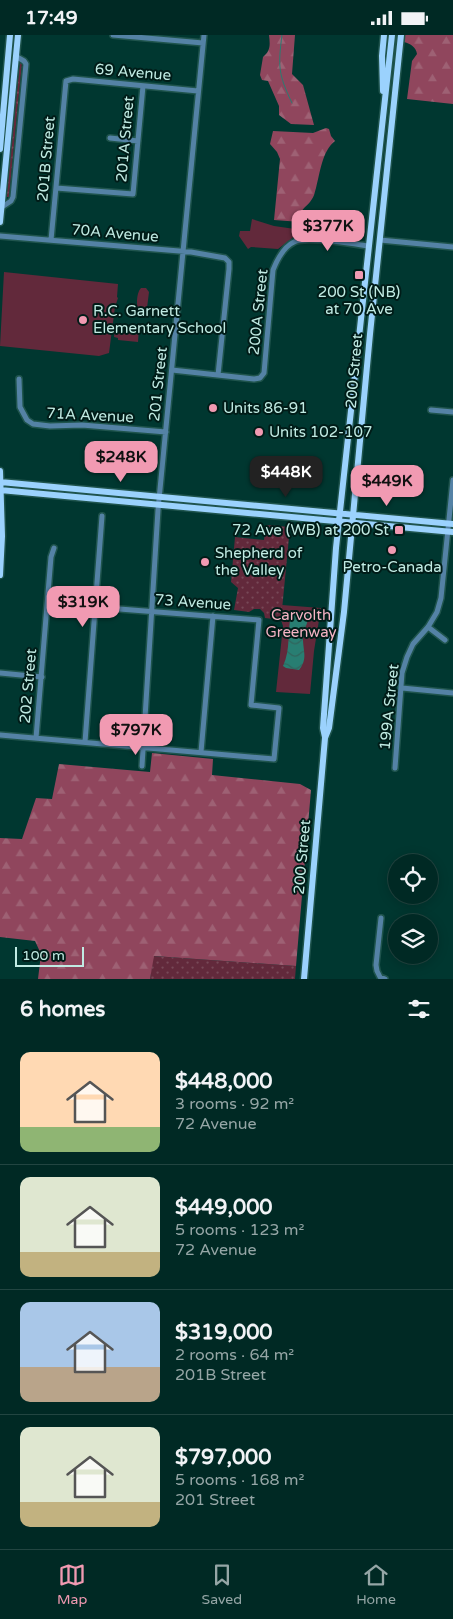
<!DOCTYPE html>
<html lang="en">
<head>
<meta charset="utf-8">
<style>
	body { margin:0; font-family:"Varela Round",sans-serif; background:#0e3531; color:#f1f3f6; height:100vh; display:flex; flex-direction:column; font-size:19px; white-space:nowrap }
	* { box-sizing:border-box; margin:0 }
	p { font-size:16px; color:#95a6a6 }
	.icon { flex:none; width:28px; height:28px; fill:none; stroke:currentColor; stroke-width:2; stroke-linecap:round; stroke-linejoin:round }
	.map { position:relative; height:944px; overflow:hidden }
	.details { display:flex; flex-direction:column; background:#002924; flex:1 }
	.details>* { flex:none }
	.fabs { position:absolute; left:388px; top:819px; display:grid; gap:10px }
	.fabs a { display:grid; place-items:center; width:50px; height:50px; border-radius:50%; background:#002924; box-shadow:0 2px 12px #0003,0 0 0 1px #224541; font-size:25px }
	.scale { position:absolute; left:15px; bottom:12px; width:69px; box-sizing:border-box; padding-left:5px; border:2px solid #c0ebe3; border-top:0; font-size:14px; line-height:18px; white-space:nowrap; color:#c0ebe3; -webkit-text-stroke:4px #001c18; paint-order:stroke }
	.price { position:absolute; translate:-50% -42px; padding:0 11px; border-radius:10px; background:#f19ab2; color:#111; font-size:16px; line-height:32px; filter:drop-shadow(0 1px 2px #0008) }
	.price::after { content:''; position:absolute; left:50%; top:30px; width:15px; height:11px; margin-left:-8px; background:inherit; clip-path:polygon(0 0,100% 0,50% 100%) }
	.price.on { background:#222; color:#fff }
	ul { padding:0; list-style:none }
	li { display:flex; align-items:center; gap:15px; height:125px; padding:0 20px }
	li+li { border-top:1px solid #224541 }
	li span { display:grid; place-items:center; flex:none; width:140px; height:100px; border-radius:10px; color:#555 }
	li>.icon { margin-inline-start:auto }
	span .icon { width:60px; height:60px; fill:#fffc; stroke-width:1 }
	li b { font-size:21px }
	h2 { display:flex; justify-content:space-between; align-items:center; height:60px; padding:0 20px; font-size:21px }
	.status { display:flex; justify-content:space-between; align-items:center; height:35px; padding:0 25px; background:#002924; direction:ltr }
	.status svg { height:14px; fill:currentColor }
	.tab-bar { display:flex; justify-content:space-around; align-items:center; height:70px; border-top:1px solid #224541; background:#002924; font-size:14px; color:#95a6a6 }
	.tab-bar a { display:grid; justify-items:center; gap:2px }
	.tab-bar .on { color:#f19ab2 }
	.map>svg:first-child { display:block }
	.grass { fill:url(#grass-dots) }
	.forest { fill:url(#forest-firs) }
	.park { fill:#62293b }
	.water { fill:url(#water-waves) }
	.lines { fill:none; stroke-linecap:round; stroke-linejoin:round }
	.stream { stroke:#287e72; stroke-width:1 }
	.minor-casing { stroke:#1f544d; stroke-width:8 }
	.major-casing { stroke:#1f544d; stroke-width:9 }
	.minor { stroke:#5482a5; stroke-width:5 }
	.major { stroke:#9bd2fd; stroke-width:6 }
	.poi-dot { fill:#f19ab2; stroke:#001c18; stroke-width:2 }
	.labels { text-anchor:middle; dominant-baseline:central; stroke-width:4; stroke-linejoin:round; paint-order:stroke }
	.street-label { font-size:15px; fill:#c0ebe3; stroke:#001c18 }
	.poi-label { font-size:15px; fill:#c0ebe3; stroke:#001c18; text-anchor:start }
	.park-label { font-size:15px; fill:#f5b3c4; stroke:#001c18 }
</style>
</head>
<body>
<div class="status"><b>17:49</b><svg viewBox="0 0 49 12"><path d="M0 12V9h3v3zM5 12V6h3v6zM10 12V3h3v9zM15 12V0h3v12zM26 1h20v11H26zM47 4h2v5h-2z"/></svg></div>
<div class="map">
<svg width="453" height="944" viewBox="0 0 453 944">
	<defs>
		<pattern id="grass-dots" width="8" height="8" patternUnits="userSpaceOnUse" patternTransform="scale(1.25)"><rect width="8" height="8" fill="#62293b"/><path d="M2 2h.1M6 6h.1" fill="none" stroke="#774857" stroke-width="1.8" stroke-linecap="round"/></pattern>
		<pattern id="forest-firs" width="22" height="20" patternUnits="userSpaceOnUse" patternTransform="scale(1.25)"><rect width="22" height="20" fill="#90465d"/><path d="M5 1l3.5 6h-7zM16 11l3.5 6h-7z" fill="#9e6174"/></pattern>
		<pattern id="water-waves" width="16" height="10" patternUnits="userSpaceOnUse" patternTransform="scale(1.25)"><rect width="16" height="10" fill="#287e72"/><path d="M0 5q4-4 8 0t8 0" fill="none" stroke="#30655d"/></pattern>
	</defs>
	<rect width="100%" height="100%" fill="#003730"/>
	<path class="grass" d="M20,26L22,28L9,162H6Z
		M266,490L290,492L281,585L265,583L264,578L260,574H254L249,577L234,575L238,553L231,547L235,502L264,505Z
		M153,921L296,931L295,944H150Z"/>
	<path class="forest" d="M269,0H295L292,39L303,50L314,90L291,89L279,80V71L268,46L262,45L260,40L263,22C271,16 270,9 269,0Z
		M405,0H453V69L407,64L412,26L417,19C416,12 411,9 404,7Z
		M326,93L329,94L331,101L335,106C322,116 320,138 316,153C315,156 314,162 312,164C306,174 299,172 301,187L274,185L280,124L277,117L270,109L273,96L313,98Z
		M152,718L213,724L212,740L300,749L311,755L296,931L154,921L150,944H38L41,919L35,906L0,902V803L22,804L36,763L52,764L59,729L150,737Z"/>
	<path class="park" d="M252,184L274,191L295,194V201L278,214L251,212L248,214L239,201L240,196H250Z
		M4,237L118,249L117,262L118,263L115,272L109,318L99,321L0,311Z
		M141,253H146L149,257L147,273L143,275L138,274C136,269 137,257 141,253Z
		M115,291L139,293L138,307L118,305V303L114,302Z
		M282,570L321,573L314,616L310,659L276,657L283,591L281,585Z"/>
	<path class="water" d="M296,577L309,578L310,580C307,587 304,596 303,604C303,616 308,624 299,635L286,633L283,631C291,614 287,597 291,580Z"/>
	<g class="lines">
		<path class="stream" d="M282,0C278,31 278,39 292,68"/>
		<g class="minor-casing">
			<path id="minor" d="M113,0L203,8
				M110,103L138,106
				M56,153L133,159L143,51
				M2,172L11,166L13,162L26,29L24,26L17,22
				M0,201L191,217L225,223L229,227V234L218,340
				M51,205L66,46L73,44L198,56
				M380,205L453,212
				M172,335L254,344L260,343L264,338L273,235C277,225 283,212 294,207C306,201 354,209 368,211
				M19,344L20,372L27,385L33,389L50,391L82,390L166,397
				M431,375L453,377
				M428,592L445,605
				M0,638L42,642
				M402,653L453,658
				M0,700L274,724L279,673L251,670L259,585L94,572
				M36,703L51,522L54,513
				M85,707L102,481
				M201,717L213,581
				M142,731L158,475L204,0
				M395,733L402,638L407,622L413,609L428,592L437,577L441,563L453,445
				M381,883L376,930L377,936L380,942L385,944"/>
		</g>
		<g class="major-casing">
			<path id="major" d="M383,56L382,21L384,0
				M0,114L10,0
				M0,187L18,0
				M0,436L2,501L0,540
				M0,447L453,489
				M0,455L453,497
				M325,702L323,693L336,513L392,0
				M304,944L325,703L329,693L344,577L370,299L401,0"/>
		</g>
		<use href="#minor" class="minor"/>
		<use href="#major" class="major"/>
	</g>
	<g class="poi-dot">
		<rect x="354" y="235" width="10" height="10" rx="2.5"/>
		<circle cx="83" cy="285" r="5"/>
		<circle cx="213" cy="373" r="5"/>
		<circle cx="259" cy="397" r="5"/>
		<rect x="394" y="490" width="10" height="10" rx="2.5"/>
		<circle cx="392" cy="515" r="5"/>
		<circle cx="205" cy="527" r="5"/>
	</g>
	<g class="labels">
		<g class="street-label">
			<text transform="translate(133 37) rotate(5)">69 Avenue</text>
			<text transform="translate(125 104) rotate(-85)">201A Street</text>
			<text transform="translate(46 124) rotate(-85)">201B Street</text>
			<text transform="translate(115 198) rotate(5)">70A Avenue</text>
			<text transform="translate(258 277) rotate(-84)">200A Street</text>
			<text transform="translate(354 336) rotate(-85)">200 Street</text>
			<text transform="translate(158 349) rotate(-84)">201 Street</text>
			<text transform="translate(90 380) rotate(3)">71A Avenue</text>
			<text transform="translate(193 567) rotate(4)">73 Avenue</text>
			<text transform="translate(28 651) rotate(-85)">202 Street</text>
			<text transform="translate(389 672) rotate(-84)">199A Street</text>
			<text transform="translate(302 822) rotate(-85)">200 Street</text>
		</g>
		<g class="poi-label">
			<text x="359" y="257" text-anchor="middle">200 St (NB)<tspan x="359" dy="17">at 70 Ave</tspan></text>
			<text x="93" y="276">R.C. Garnett<tspan x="93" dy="17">Elementary School</tspan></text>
			<text x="223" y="373">Units 86-91</text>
			<text x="269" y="397">Units 102-107</text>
			<text x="389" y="495" text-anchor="end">72 Ave (WB) at 200 St</text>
			<text x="215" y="518">Shepherd of<tspan x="215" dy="17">the Valley</tspan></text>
			<text x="392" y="532" text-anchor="middle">Petro-Canada</text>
		</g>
		<g class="park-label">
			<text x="301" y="580">Carvolth<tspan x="301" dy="17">Greenway</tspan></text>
		</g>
	</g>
</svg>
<div class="fabs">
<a><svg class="icon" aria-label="locate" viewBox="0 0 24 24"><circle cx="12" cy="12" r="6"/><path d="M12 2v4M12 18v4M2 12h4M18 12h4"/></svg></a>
<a><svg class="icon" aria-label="layers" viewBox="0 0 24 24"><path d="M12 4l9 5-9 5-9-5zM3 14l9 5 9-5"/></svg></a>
</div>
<div class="scale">100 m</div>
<b class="price" style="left:328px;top:217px">$377K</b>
<b class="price" style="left:121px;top:448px">$248K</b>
<b class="price on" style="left:286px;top:463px">$448K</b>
<b class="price" style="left:387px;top:472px">$449K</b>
<b class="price" style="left:83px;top:593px">$319K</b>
<b class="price" style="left:136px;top:721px">$797K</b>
</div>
<section class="details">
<h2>6 homes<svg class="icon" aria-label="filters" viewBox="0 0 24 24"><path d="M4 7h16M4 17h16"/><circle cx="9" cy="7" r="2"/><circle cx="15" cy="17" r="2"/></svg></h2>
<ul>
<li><span style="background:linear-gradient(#ffd9b3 75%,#8fb573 0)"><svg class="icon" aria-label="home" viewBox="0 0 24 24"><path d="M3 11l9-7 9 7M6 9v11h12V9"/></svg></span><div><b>$448,000</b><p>3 rooms · 92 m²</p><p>72 Avenue</p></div></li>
<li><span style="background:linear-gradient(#dfe7d0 75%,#c2b280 0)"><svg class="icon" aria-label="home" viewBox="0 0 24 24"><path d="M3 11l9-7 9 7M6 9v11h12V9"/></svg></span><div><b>$449,000</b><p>5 rooms · 123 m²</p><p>72 Avenue</p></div></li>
<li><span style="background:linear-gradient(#a9c7e8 65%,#b9a48a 0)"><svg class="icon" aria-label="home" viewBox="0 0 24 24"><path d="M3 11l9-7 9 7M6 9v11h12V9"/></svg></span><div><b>$319,000</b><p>2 rooms · 64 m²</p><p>201B Street</p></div></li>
<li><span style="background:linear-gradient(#dfe7d0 75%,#c2b280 0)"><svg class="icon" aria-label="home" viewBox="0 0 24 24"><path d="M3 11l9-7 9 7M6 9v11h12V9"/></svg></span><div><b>$797,000</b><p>5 rooms · 168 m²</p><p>201 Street</p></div></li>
</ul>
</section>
<nav class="tab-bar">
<a class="on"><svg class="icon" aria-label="map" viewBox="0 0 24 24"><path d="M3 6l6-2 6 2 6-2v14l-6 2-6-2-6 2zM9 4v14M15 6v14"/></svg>Map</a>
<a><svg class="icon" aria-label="saved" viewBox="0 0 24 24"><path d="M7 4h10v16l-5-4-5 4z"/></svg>Saved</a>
<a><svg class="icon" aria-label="home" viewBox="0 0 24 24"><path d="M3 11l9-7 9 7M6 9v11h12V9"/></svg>Home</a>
</nav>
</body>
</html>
